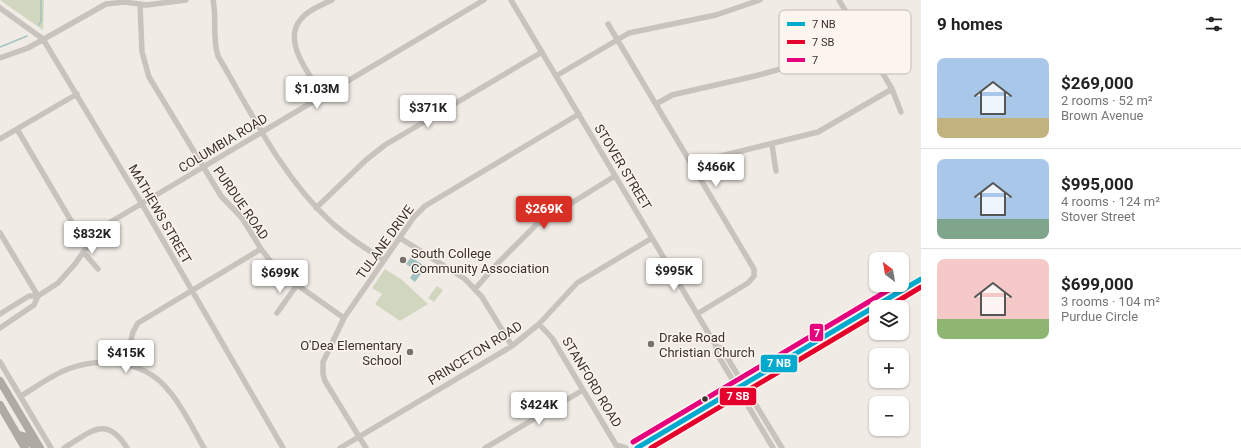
<!DOCTYPE html>
<html lang="en">
<head>
<meta charset="utf-8">
<style>
	body { margin:0; font-family:Roboto,sans-serif; background:#f2f2f2; color:#222; height:100vh; display:flex; flex-direction:column; font-size:15px; white-space:nowrap }
	* { box-sizing:border-box; margin:0 }
	p { font-size:13px; color:#767676 }
	.icon { flex:none; width:22px; height:22px; fill:none; stroke:currentColor; stroke-width:2; stroke-linecap:round; stroke-linejoin:round }
	.map { position:relative; flex:1; overflow:hidden }
	.details { display:flex; flex-direction:column; background:#fff; width:320px }
	.details>* { flex:none }
	.needle { width:26px; rotate:329deg }
	.controls { position:absolute; left:869px; top:252px; display:grid; gap:8px }
	.controls a { display:grid; place-items:center; width:40px; height:40px; border-radius:8px; background:#fff; box-shadow:0 1px 3px #0004; font-size:20px }
	.price { position:absolute; translate:-50% -34px; padding:0 9px; border-radius:4px; background:#fff; color:#222; font-size:13px; line-height:26px; filter:drop-shadow(0 1px 2px #0008) }
	.price::after { content:''; position:absolute; left:50%; top:24px; width:12px; height:9px; margin-left:-6px; background:inherit; clip-path:polygon(0 0,100% 0,50% 100%) }
	.price.active { background:#d93025; color:#fff }
	ul { padding:0; list-style:none }
	li { display:flex; align-items:center; gap:12px; height:100px; padding:0 16px }
	li+li { border-top:1px solid #e0e0e0 }
	li span { display:grid; place-items:center; flex:none; width:112px; height:80px; border-radius:8px; color:#555 }
	li>.icon { margin-inline-start:auto }
	span .icon { width:48px; height:48px; fill:#fffc; stroke-width:1 }
	li b { font-size:17px }
	h2 { display:flex; justify-content:space-between; align-items:center; height:48px; padding:0 16px; font-size:17px }
	main { display:flex; flex:1; min-height:0 }
	.map>svg:first-child { display:block }
	.green { fill:#d1d6bf }
	.water { fill:#a1c2c1 }
	.lines { fill:none; stroke-linecap:round; stroke-linejoin:round }
	.stream { stroke:#a1c2c1; stroke-width:1.5 }
	.minor { stroke:#c9c3be; stroke-width:5.5 }
	.major { stroke:#b8b1ad; stroke-width:7 }
	.highway { stroke:#afaaa4; stroke-width:8 }
	.bus-1-casing { stroke:#fbf5ee; stroke-width:8 }
	.bus-2-casing { stroke:#fbf5ee; stroke-width:8 }
	.bus-3-casing { stroke:#fbf5ee; stroke-width:8 }
	.bus-1 { stroke:#00a9ce; stroke-width:5 }
	.bus-2 { stroke:#e4002b; stroke-width:5 }
	.bus-3 { stroke:#e5007d; stroke-width:5 }
	.poi-dot { fill:#7a716c; stroke:#fbf5ee; stroke-width:1.5 }
	.bus-dot { fill:#3b302b; stroke:#fbf5ee; stroke-width:1.5 }
	.labels { text-anchor:middle; dominant-baseline:central; stroke-width:3; stroke-linejoin:round; paint-order:stroke }
	.street-label { font-size:13px; fill:#3b302b; stroke:#fbf5ee }
	.poi-label { font-size:13px; fill:#3b302b; stroke:#fbf5ee; text-anchor:start }
	.key { fill:#fbf5ee; stroke:#c1bab4; stroke-width:1 }
	.key-label { font-size:11px; fill:#3b302b }
	.line-badge { stroke:#fbf5ee; stroke-width:1.5 }
	.badge-label { font-size:11px; text-anchor:middle; font-weight:bold; fill:#fff }
</style>
</head>
<body>
<main>
<div class="map">
<svg width="921" height="448" viewBox="0 0 921 448">
	<rect width="100%" height="100%" fill="#f0ebe5"/>
	<path class="green" d="M0,0H44L43,30Z
		M385,269L402,280L428,304L400,321L375,304L382,294L372,288Z
		M437,286L443,290L434,302L428,298Z"/>
	<path class="water" d="M411,257L426,267L415,282L410,278L415,270L406,264Z"/>
	<g class="lines">
		<path class="stream" d="M39,25L41,21V0
			M0,47L27,36"/>
		<path class="minor" d="M213,0C217,19 212,38 218,56C251,112 282,177 330,221C346,236 365,248 384,260
			M511,0L716,346L722,349L782,448
			M839,0L892,89L901,112
			M140,4L142,52L149,77L221,196L242,218L261,249L275,267L286,277L344,318
			M0,8L43,39L142,204L283,448
			M608,24L754,269V276L748,283L697,314
			M0,58L28,48L106,4L124,2L147,5L186,0
			M556,76L629,33L716,15L760,0
			M323,96C311,76 281,42 301,19C308,10 322,5 332,0
			M656,104L672,95L755,76L791,66L855,27
			M17,129L87,248
			M0,139L77,94
			M772,145L776,171
			M694,168L713,158L818,132L892,89
			M316,208L366,160L385,145L542,52
			M0,233L38,296
			M400,238L465,279L482,297L512,346
			M84,253L98,269
			M475,289L496,265L536,225L615,176
			M277,313L297,285
			M0,314L29,296H38L58,283L75,264L96,234L109,223L484,0
			M539,324L552,338L616,445L626,448
			M0,328L34,305L38,296
			M716,346V352L773,448
			M0,362L51,448
			M125,364L133,332L138,323L261,249
			M21,396C36,387 52,375 68,369C102,356 146,361 169,391C183,407 193,429 204,448
			M64,448C91,432 106,414 127,448
			M340,448L512,346L539,324L577,283L652,238
			M366,448L325,381L323,374V362L344,318L414,217L425,206L579,114
			M485,448L583,390"/>
		<path class="major" d="M637,448L921,279"/>
		<path class="highway" d="M0,381L40,448
			M0,405L25,448
			M18,435L26,437L34,446H37"/>
		<g class="bus-1-casing">
			<path id="bus-1" d="M637,448L921,279"/>
		</g>
		<g class="bus-2-casing">
			<path id="bus-2" d="M888,307L921,287
				M651,448L876,314"/>
		</g>
		<g class="bus-3-casing">
			<path id="bus-3" d="M633,442L897,285"/>
		</g>
		<use href="#bus-1" class="bus-1"/>
		<use href="#bus-2" class="bus-2"/>
		<use href="#bus-3" class="bus-3"/>
	</g>
	<g class="poi-dot">
		<circle cx="403" cy="260" r="4"/>
		<circle cx="651" cy="344" r="4"/>
		<circle cx="410" cy="352" r="4"/>
	</g>
	<circle class="bus-dot" cx="705" cy="399" r="3.5"/>
	<g class="labels">
		<g class="street-label">
			<text transform="translate(223 143) rotate(-31)">COLUMBIA ROAD</text>
			<text transform="translate(623 167) rotate(59)">STOVER STREET</text>
			<text transform="translate(241 203) rotate(55)">PURDUE ROAD</text>
			<text transform="translate(160 214) rotate(60)">MATHEWS STREET</text>
			<text transform="translate(385 242) rotate(-54)">TULANE DRIVE</text>
			<text transform="translate(475 353) rotate(-32)">PRINCETON ROAD</text>
			<text transform="translate(592 382) rotate(59)">STANFORD ROAD</text>
		</g>
		<g class="poi-label">
			<text x="411" y="253">South College<tspan x="411" dy="15">Community Association</tspan></text>
			<text x="659" y="337">Drake Road<tspan x="659" dy="15">Christian Church</tspan></text>
			<text x="402" y="345" text-anchor="end">O'Dea Elementary<tspan x="402" dy="15">School</tspan></text>
		</g>
	</g>
	<rect x="779" y="10" width="132" height="64" rx="6" class="key"/>
	<rect x="787" y="22" width="18" height="4" fill="#00a9ce"/>
	<rect x="787" y="40" width="18" height="4" fill="#e4002b"/>
	<rect x="787" y="58" width="18" height="4" fill="#e5007d"/>
	<g class="key-label">
		<text x="812" y="28">7 NB</text>
		<text x="812" y="46">7 SB</text>
		<text x="812" y="64">7</text>
	</g>
	<g class="line-badge">
		<rect x="809" y="323" width="15" height="19" rx="4" fill="#e5007d"/>
		<rect x="760" y="354" width="38" height="19" rx="4" fill="#00a9ce"/>
		<rect x="719" y="387" width="38" height="19" rx="4" fill="#e4002b"/>
	</g>
	<g class="badge-label">
		<text x="817" y="337">7</text>
		<text x="779" y="367">7 NB</text>
		<text x="738" y="400">7 SB</text>
	</g>
</svg>
<div class="controls">
<a><svg class="needle" viewBox="-14 -14 28 28"><path d="M0-13l5 13h-10z" fill="#e53935"/><path d="M0 13l5-13h-10z" fill="#767676"/></svg></a>
<a><svg class="icon" aria-label="layers" viewBox="0 0 24 24"><path d="M12 4l9 5-9 5-9-5zM3 14l9 5 9-5"/></svg></a>
<a>+</a>
<a>−</a>
</div>
<b class="price" style="left:317px;top:110px">$1.03M</b>
<b class="price" style="left:428px;top:129px">$371K</b>
<b class="price" style="left:716px;top:188px">$466K</b>
<b class="price active" style="left:544px;top:230px">$269K</b>
<b class="price" style="left:92px;top:255px">$832K</b>
<b class="price" style="left:674px;top:292px">$995K</b>
<b class="price" style="left:280px;top:294px">$699K</b>
<b class="price" style="left:126px;top:374px">$415K</b>
<b class="price" style="left:539px;top:426px">$424K</b>
</div>
<section class="details">
<h2>9 homes<svg class="icon" aria-label="filters" viewBox="0 0 24 24"><path d="M4 7h16M4 17h16"/><circle cx="9" cy="7" r="2"/><circle cx="15" cy="17" r="2"/></svg></h2>
<ul>
<li><span style="background:linear-gradient(#a9c7e8 75%,#c2b280 0)"><svg class="icon" aria-label="home" viewBox="0 0 24 24"><path d="M3 11l9-7 9 7M6 9v11h12V9"/></svg></span><div><b>$269,000</b><p>2 rooms · 52 m²</p><p>Brown Avenue</p></div></li>
<li><span style="background:linear-gradient(#a9c7e8 75%,#7fa58c 0)"><svg class="icon" aria-label="home" viewBox="0 0 24 24"><path d="M3 11l9-7 9 7M6 9v11h12V9"/></svg></span><div><b>$995,000</b><p>4 rooms · 124 m²</p><p>Stover Street</p></div></li>
<li><span style="background:linear-gradient(#f6c9c9 75%,#8fb573 0)"><svg class="icon" aria-label="home" viewBox="0 0 24 24"><path d="M3 11l9-7 9 7M6 9v11h12V9"/></svg></span><div><b>$699,000</b><p>3 rooms · 104 m²</p><p>Purdue Circle</p></div></li>
</ul>
</section>
</main>
</body>
</html>
